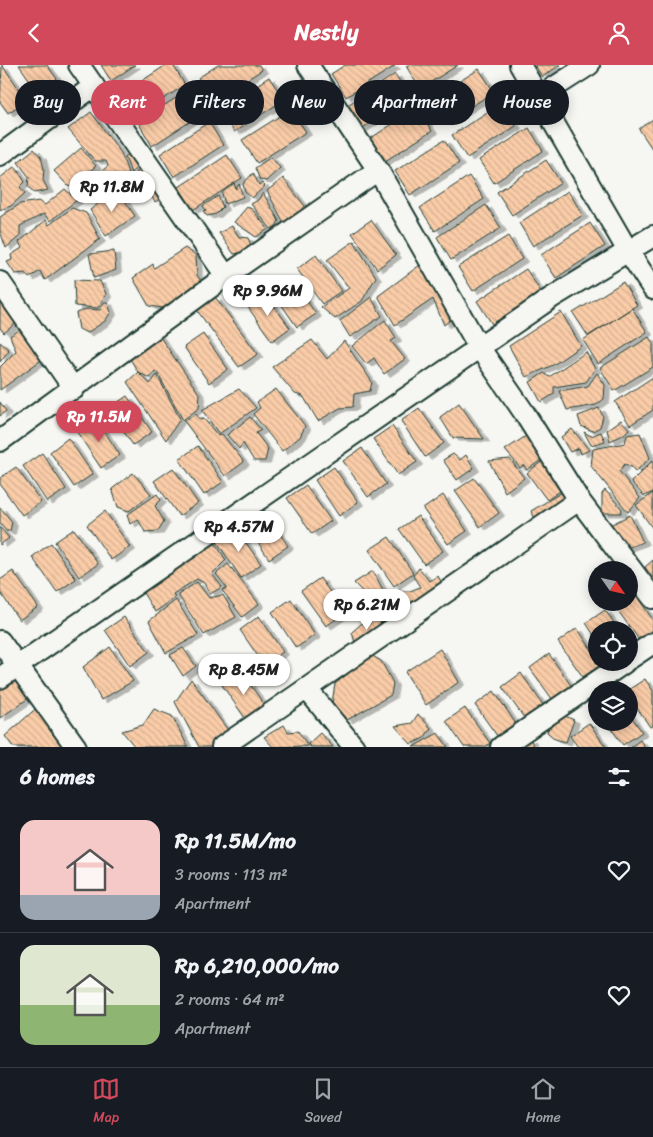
<!DOCTYPE html>
<html lang="en">
<head>
<meta charset="utf-8">
<style>
	body { margin:0; font-family:Sriracha,sans-serif; background:#242831; color:#f1f3f6; height:100vh; display:flex; flex-direction:column; font-size:19px; white-space:nowrap }
	* { box-sizing:border-box; margin:0 }
	p { font-size:16px; color:#9ea1a6 }
	.icon { flex:none; width:28px; height:28px; fill:none; stroke:currentColor; stroke-width:2; stroke-linecap:round; stroke-linejoin:round }
	.map { position:relative; height:682px; overflow:hidden }
	.drawer { display:flex; flex-direction:column; background:#171b24; flex:1 }
	.drawer>* { flex:none }
	.guide { position:absolute; left:15px; top:15px; width:624px; height:45px; display:flex; gap:10px }
	.needle { width:32px; rotate:124deg }
	.tools { position:absolute; left:588px; top:496px; display:grid; gap:10px }
	.tools a { display:grid; place-items:center; width:50px; height:50px; border-radius:50%; background:#171b24; box-shadow:0 2px 12px #0003; font-size:25px }
	.price { position:absolute; translate:-50% -42px; padding:0 11px; border-radius:18px; background:#fff; color:#222; font-size:16px; line-height:32px; filter:drop-shadow(0 1px 2px #0008) }
	.price::after { content:''; position:absolute; left:50%; top:30px; width:15px; height:11px; margin-left:-8px; background:inherit; clip-path:polygon(0 0,100% 0,50% 100%) }
	.price.on { background:#d1495b; color:#fff }
	ul { padding:0; list-style:none }
	li { display:flex; align-items:center; gap:15px; height:125px; padding:0 20px }
	li+li { border-top:1px solid #363941 }
	li span { display:grid; place-items:center; flex:none; width:140px; height:100px; border-radius:15px; color:#555 }
	li>.icon { margin-inline-start:auto }
	span .icon { width:60px; height:60px; fill:#fffc; stroke-width:1 }
	li b { font-size:21px }
	h2 { display:flex; justify-content:space-between; align-items:center; height:60px; padding:0 20px; font-size:21px }
	.chip { padding:0 18px; border-radius:22px; background:#171b24; box-shadow:0 2px 12px #0003; font-size:18px; line-height:45px }
	.chip.on { background:#d1495b; color:#fff }
	header { display:flex; justify-content:space-between; align-items:center; height:65px; padding:0 20px; background:#d1495b; color:#fff; font-size:22px; font-weight:800 }
	.tabs { display:flex; justify-content:space-around; align-items:center; height:70px; border-top:1px solid #363941; background:#171b24; font-size:14px; color:#9ea1a6 }
	.tabs a { display:grid; justify-items:center; gap:2px }
	.tabs .on { color:#d1495b }
	.map>svg:first-child { display:block }
	.building { fill:url(#building-back-hatch); stroke:#1f3d34; filter:url(#shadow) }
	.lines { fill:none; stroke-linecap:round; stroke-linejoin:round }
	.street-casing { stroke:#1f3d34; stroke-width:24 }
	.street { stroke:#f6f6f2; stroke-width:20 }
</style>
</head>
<body>
<header><svg class="icon" aria-label="back" viewBox="0 0 24 24"><path d="M15 5l-7 7 7 7"/></svg>Nestly<svg class="icon" aria-label="person" viewBox="0 0 24 24"><circle cx="12" cy="8" r="4"/><path d="M4 21q1-7 8-7t8 7"/></svg></header>
<div class="map">
<svg width="653" height="682" viewBox="0 0 653 682">
	<defs>
		<pattern id="building-back-hatch" width="6" height="6" patternUnits="userSpaceOnUse" patternTransform="scale(1.25)"><rect width="6" height="6" fill="#facca8"/><path d="M-1 5l2 2M0 0l6 6M5-1l2 2" fill="none" stroke="#d6b091"/></pattern>
		<filter id="shadow"><feDropShadow dx="5.5" dy="3" stdDeviation="0" flood-color="#0004"/></filter>
	</defs>
	<rect width="100%" height="100%" fill="#f6f6f2"/>
	<filter id="ink" filterUnits="userSpaceOnUse"><feTurbulence type="fractalNoise" baseFrequency=".02" numOctaves="2"/><feDisplacementMap in="SourceGraphic" scale="10" xChannelSelector="R" yChannelSelector="G"/><feConvolveMatrix kernelMatrix="1 2 1 2 8 2 1 2 1" color-interpolation-filters="sRGB"/></filter>
	<g filter="url(#ink)">
		<path class="building" d="M2,0L27,35L8,48L0,37Z
			M19,0H47L57,14L38,27Z
			M101,0H135L111,16Z
			M166,0H173L185,20L136,52L122,29Z
			M218,0H259L262,5L213,36L198,13Z
			M345,0H394L395,1L346,32L331,9Z
			M408,0H458L420,24L406,1Z
			M535,0H560L542,12Z
			M479,4L494,27L445,58L430,35Z
			M395,9L410,32L361,64L346,41Z
			M269,12L284,35L234,67L220,44Z
			M187,26L202,49L152,81L138,57Z
			M501,38L516,61L467,93L452,70Z
			M417,43L432,66L382,98L368,75Z
			M291,44L306,67L257,98L242,75Z
			M91,47L121,88L129,111L122,118L113,116L93,130L82,122L108,101L106,96H95L68,64Z
			M653,54V85L639,64Z
			M209,57L223,80L174,112L160,89Z
			M529,63L543,86L494,118L479,95Z
			M444,75L459,98L410,130L395,106Z
			M81,83L96,101L69,122L54,106Z
			M34,84L41,92L44,104L43,115L48,125L34,128L28,121L29,112L18,97Z
			M134,84L143,97L131,108L125,92Z
			M227,90L242,113L193,145L179,122Z
			M271,92L280,103L266,116L260,115L255,103Z
			M546,95L561,118L512,150L497,127Z
			M143,100L164,131L155,137L136,108Z
			M15,101L25,117L20,122L25,128L11,141L0,145V113Z
			M253,108L259,120L262,118L265,121L252,133L245,127L243,119Z
			M469,111L484,134L435,166L420,143Z
			M283,113L308,145L291,160L283,156L267,126Z
			M234,118L236,124L239,119L243,132L225,139L222,128Z
			M65,124L77,135L50,156L44,149L20,161V171L6,183L0,166V152L20,139L39,136L45,140Z
			M117,124L135,151L106,171L90,145Z
			M568,126L583,150L533,181L519,158Z
			M263,128L279,156L276,161L271,164L251,139L258,135Z
			M218,131L223,142L216,149L207,151L203,146L206,145L203,141Z
			M486,140L501,163L451,195L437,172Z
			M247,142L252,144L268,164L256,172L234,157Z
			M72,143L86,148L100,174L45,215L40,206L29,213L25,208L15,209L7,197L12,195L11,190L22,183L19,177L46,155L49,160Z
			M371,155L396,190L377,204L352,168Z
			M590,158L605,181L556,213L541,190Z
			M232,161L239,172L248,173L253,185L234,189L219,168Z
			M508,171L522,194L473,226L458,202Z
			M354,176L376,212L362,236L335,254L321,242L349,223L327,195Z
			M185,183L196,190L197,210L205,222L170,244L149,241L133,213L153,199L154,203Z
			M114,186L116,205L94,213L89,189Z
			M316,190L341,226L322,239L297,204Z
			M424,197L455,251L444,260L433,234L395,260L378,231Z
			M526,204L541,227L492,259L477,236Z
			M291,213L316,249L297,262L272,226Z
			M74,215L100,216L106,229L98,243L75,241Z
			M623,217L637,240L588,271L573,248Z
			M265,228L290,263L272,276L247,241Z
			M7,231L23,252L4,268L0,263V235Z
			M215,232L258,289L239,302L196,244Z
			M371,232L382,251L350,272L340,256Z
			M104,237H107L111,247L105,256L87,268L79,264L76,248L87,244L100,245Z
			M632,243L647,267L598,299L583,275Z
			M561,247L581,281L553,300L526,312L509,281Z
			M385,255L396,273L391,276L405,294L384,309L374,293L366,299L352,281Z
			M27,260L48,290L0,325V302L16,286L10,271Z
			M158,269L200,330L199,343L183,355L158,309L155,306L149,313L138,307L127,289Z
			M203,269L228,304L209,318L184,282Z
			M649,272L653,278V302L614,326L600,303Z
			M312,275L327,294L344,276L372,317L370,326L354,329L353,342L340,343L318,356L303,331L295,329L272,302Z
			M0,277L9,285L0,297Z
			M586,287L595,304L586,317L554,322V329L541,337L530,317L544,308L549,312Z
			M138,307L150,319L157,310L180,354L166,375L127,317Z
			M597,308L605,320L604,334L596,340L567,345L559,326L588,321Z
			M653,312V345L630,360L615,337Z
			M239,324L256,343L219,369L202,345Z
			M276,324L305,361L300,372L282,386L253,349L260,343L257,337Z
			M127,331L152,367L133,380L108,344Z
			M0,337L6,346L0,351Z
			M459,338L484,374L453,373L440,352Z
			M419,343L444,378L425,392L401,356Z
			M599,343L603,352L600,362L593,366L581,361L578,351Z
			M196,349L200,355L204,354L218,371L222,369L244,397L225,411L184,356Z
			M250,352L261,365L256,368L268,384L265,396H254L243,378L239,384L227,370Z
			M96,354L120,390L101,403L77,367Z
			M621,355L629,364L623,370L610,376L607,365Z
			M392,361L417,397L398,410L373,374Z
			M572,364L589,385L581,389L579,383L570,387L561,372Z
			M532,367L544,393L527,405L524,400L520,403L505,385Z
			M584,367L591,371L601,367L605,376L591,380Z
			M640,368L650,393L635,407L632,402L625,399L619,406L640,433L628,447L591,401L593,384L625,378L627,370Z
			M68,373L93,409L74,422L50,387Z
			M198,381L223,417L204,430L179,394Z
			M362,383L386,419L368,432L343,396Z
			M42,388L66,424L47,437L23,401Z
			M453,389L460,395L466,390L474,403L457,415L443,395Z
			M510,394L524,413L505,427L489,396Z
			M545,394L563,424L547,435L527,408Z
			M653,395V427L644,431L631,417Z
			M16,402L41,437L22,450L0,419V413Z
			M334,402L358,437L339,451L315,415Z
			M173,403L198,438L179,451L154,416Z
			M133,408L151,429L129,446L118,442L112,424Z
			M474,413L499,448L480,462L455,426Z
			M306,420L331,456L312,469L287,433Z
			M605,425L622,444L621,448H602V429Z
			M564,426L567,436L537,457L531,446Z
			M653,428V464L636,440Z
			M157,429L161,435L155,441L164,456L158,466L145,467L138,454L130,459L127,450Z
			M443,430L467,466L448,479L423,444Z
			M0,442L12,457L10,466H6L0,459Z
			M264,445L288,481L269,494L245,458Z
			M105,446L130,482L111,495L87,460Z
			M630,450L643,477L621,485L606,462Z
			M418,451L443,486L424,499L399,464Z
			M0,462L9,473L0,480Z
			M74,464L98,499L79,512L55,477Z
			M236,464L261,499L241,513L217,477Z
			M211,472L226,495L212,509L222,522L210,529L204,518L197,514L173,529L175,533L155,547L140,523Z
			M389,472L413,508L394,521L369,485Z
			M51,478L76,514L57,527L32,492Z
			M653,495V515L645,502Z
			M228,499L259,539L242,552L222,525L227,523L216,509Z
			M419,503L429,516L438,511L443,520L406,545L395,531L399,526H410L420,522L413,511Z
			M13,506L38,542L19,555L0,527V515Z
			M373,506L393,544L386,551L354,518Z
			M320,513L345,548L326,561L301,526Z
			M197,517L209,533L223,530L236,552L204,570L178,530Z
			M633,526L653,555V565L639,575L614,540L629,538V529Z
			M291,534L315,570L296,583L272,547Z
			M176,535L198,570L166,588L149,556Z
			M605,545L619,565H596V573L586,558Z
			M259,551L283,587L264,600L240,565Z
			M377,551L384,564L356,582L352,567L362,558L367,560Z
			M124,552L149,587L130,601L105,565Z
			M577,563L596,591V598L602,599L583,612L558,577Z
			M110,582L133,616L101,635L83,602Z
			M183,583L196,601L183,611L170,590Z
			M440,584L459,617L426,640L405,607Z
			M549,589L574,625L555,638L530,603Z
			M371,590L381,596L393,618L391,630L347,655L332,638L335,619Z
			M241,607L266,642L247,656L222,620Z
			M521,608L546,644L527,657L502,622Z
			M17,611L33,630L0,653V623Z
			M610,612L618,625H596V640L592,627Z
			M191,614L232,671L217,682H199L175,637Z
			M645,614L653,626V661L650,662L629,631L628,625Z
			M494,626L518,662L500,675L475,640Z
			M41,639L69,682H13L5,671Z
			M465,643L490,678L485,682H464L446,656Z
			M154,644L172,651L188,682H135L122,666L143,660Z
			M629,648L642,667L623,680L607,658H629Z
			M418,649L431,663L424,673L411,679L395,661L412,658Z
			M563,650L574,655L566,677L555,674L547,667L553,653Z
			M589,658L606,682H578L570,671Z
			M284,660L288,667L298,666L308,681L273,682L264,672Z
			M320,668L333,682H311L308,679Z
			M438,668L448,682H413Z
			M530,673L534,682H512Z
			M640,675L645,682H631Z"/>
		<g class="lines">
			<g class="street-casing">
				<path id="street" d="M79,0L226,211
					M308,0L378,105L479,282L523,346L579,435L653,533
					M520,0L628,186L653,224
					M539,32L589,0
					M0,90L94,21
					M0,217L74,324
					M0,376L226,211L378,105
					M0,576L76,682
					M629,594L653,578
					M0,613L551,233L653,171
					M307,624L354,682
					M222,682L579,435
					M501,682L624,598"/>
			</g>
			<use href="#street" class="street"/>
		</g>
	</g>
</svg>
<div class="tools">
<a><svg class="needle" viewBox="-14 -14 28 28"><path d="M0-13l5 13h-10z" fill="#e53935"/><path d="M0 13l5-13h-10z" fill="#9ea1a6"/></svg></a>
<a><svg class="icon" aria-label="locate" viewBox="0 0 24 24"><circle cx="12" cy="12" r="6"/><path d="M12 2v4M12 18v4M2 12h4M18 12h4"/></svg></a>
<a><svg class="icon" aria-label="layers" viewBox="0 0 24 24"><path d="M12 4l9 5-9 5-9-5zM3 14l9 5 9-5"/></svg></a>
</div>
<b class="price" style="left:112px;top:148px">Rp 11.8M</b>
<b class="price" style="left:268px;top:252px">Rp 9.96M</b>
<b class="price on" style="left:99px;top:378px">Rp 11.5M</b>
<b class="price" style="left:239px;top:488px">Rp 4.57M</b>
<b class="price" style="left:367px;top:566px">Rp 6.21M</b>
<b class="price" style="left:244px;top:631px">Rp 8.45M</b>
<div class="guide">
<a class="chip">Buy</a>
<a class="chip on">Rent</a>
<a class="chip">Filters</a>
<a class="chip">New</a>
<a class="chip">Apartment</a>
<a class="chip">House</a>
</div>
</div>
<section class="drawer">
<h2>6 homes<svg class="icon" aria-label="filters" viewBox="0 0 24 24"><path d="M4 7h16M4 17h16"/><circle cx="9" cy="7" r="2"/><circle cx="15" cy="17" r="2"/></svg></h2>
<ul>
<li><span style="background:linear-gradient(#f6c9c9 75%,#9aa5b1 0)"><svg class="icon" aria-label="home" viewBox="0 0 24 24"><path d="M3 11l9-7 9 7M6 9v11h12V9"/></svg></span><div><b>Rp 11.5M/mo</b><p>3 rooms · 113 m²</p><p>Apartment</p></div><svg class="icon" aria-label="heart" viewBox="0 0 24 24"><path d="M12 20l-8-8c-3-5 5-10 8-4 3-6 11-1 8 4z"/></svg></li>
<li><span style="background:linear-gradient(#dfe7d0 60%,#8fb573 0)"><svg class="icon" aria-label="home" viewBox="0 0 24 24"><path d="M3 11l9-7 9 7M6 9v11h12V9"/></svg></span><div><b>Rp 6,210,000/mo</b><p>2 rooms · 64 m²</p><p>Apartment</p></div><svg class="icon" aria-label="heart" viewBox="0 0 24 24"><path d="M12 20l-8-8c-3-5 5-10 8-4 3-6 11-1 8 4z"/></svg></li>
</ul>
</section>
<nav class="tabs">
<a class="on"><svg class="icon" aria-label="map" viewBox="0 0 24 24"><path d="M3 6l6-2 6 2 6-2v14l-6 2-6-2-6 2zM9 4v14M15 6v14"/></svg>Map</a>
<a><svg class="icon" aria-label="saved" viewBox="0 0 24 24"><path d="M7 4h10v16l-5-4-5 4z"/></svg>Saved</a>
<a><svg class="icon" aria-label="home" viewBox="0 0 24 24"><path d="M3 11l9-7 9 7M6 9v11h12V9"/></svg>Home</a>
</nav>
</body>
</html>
